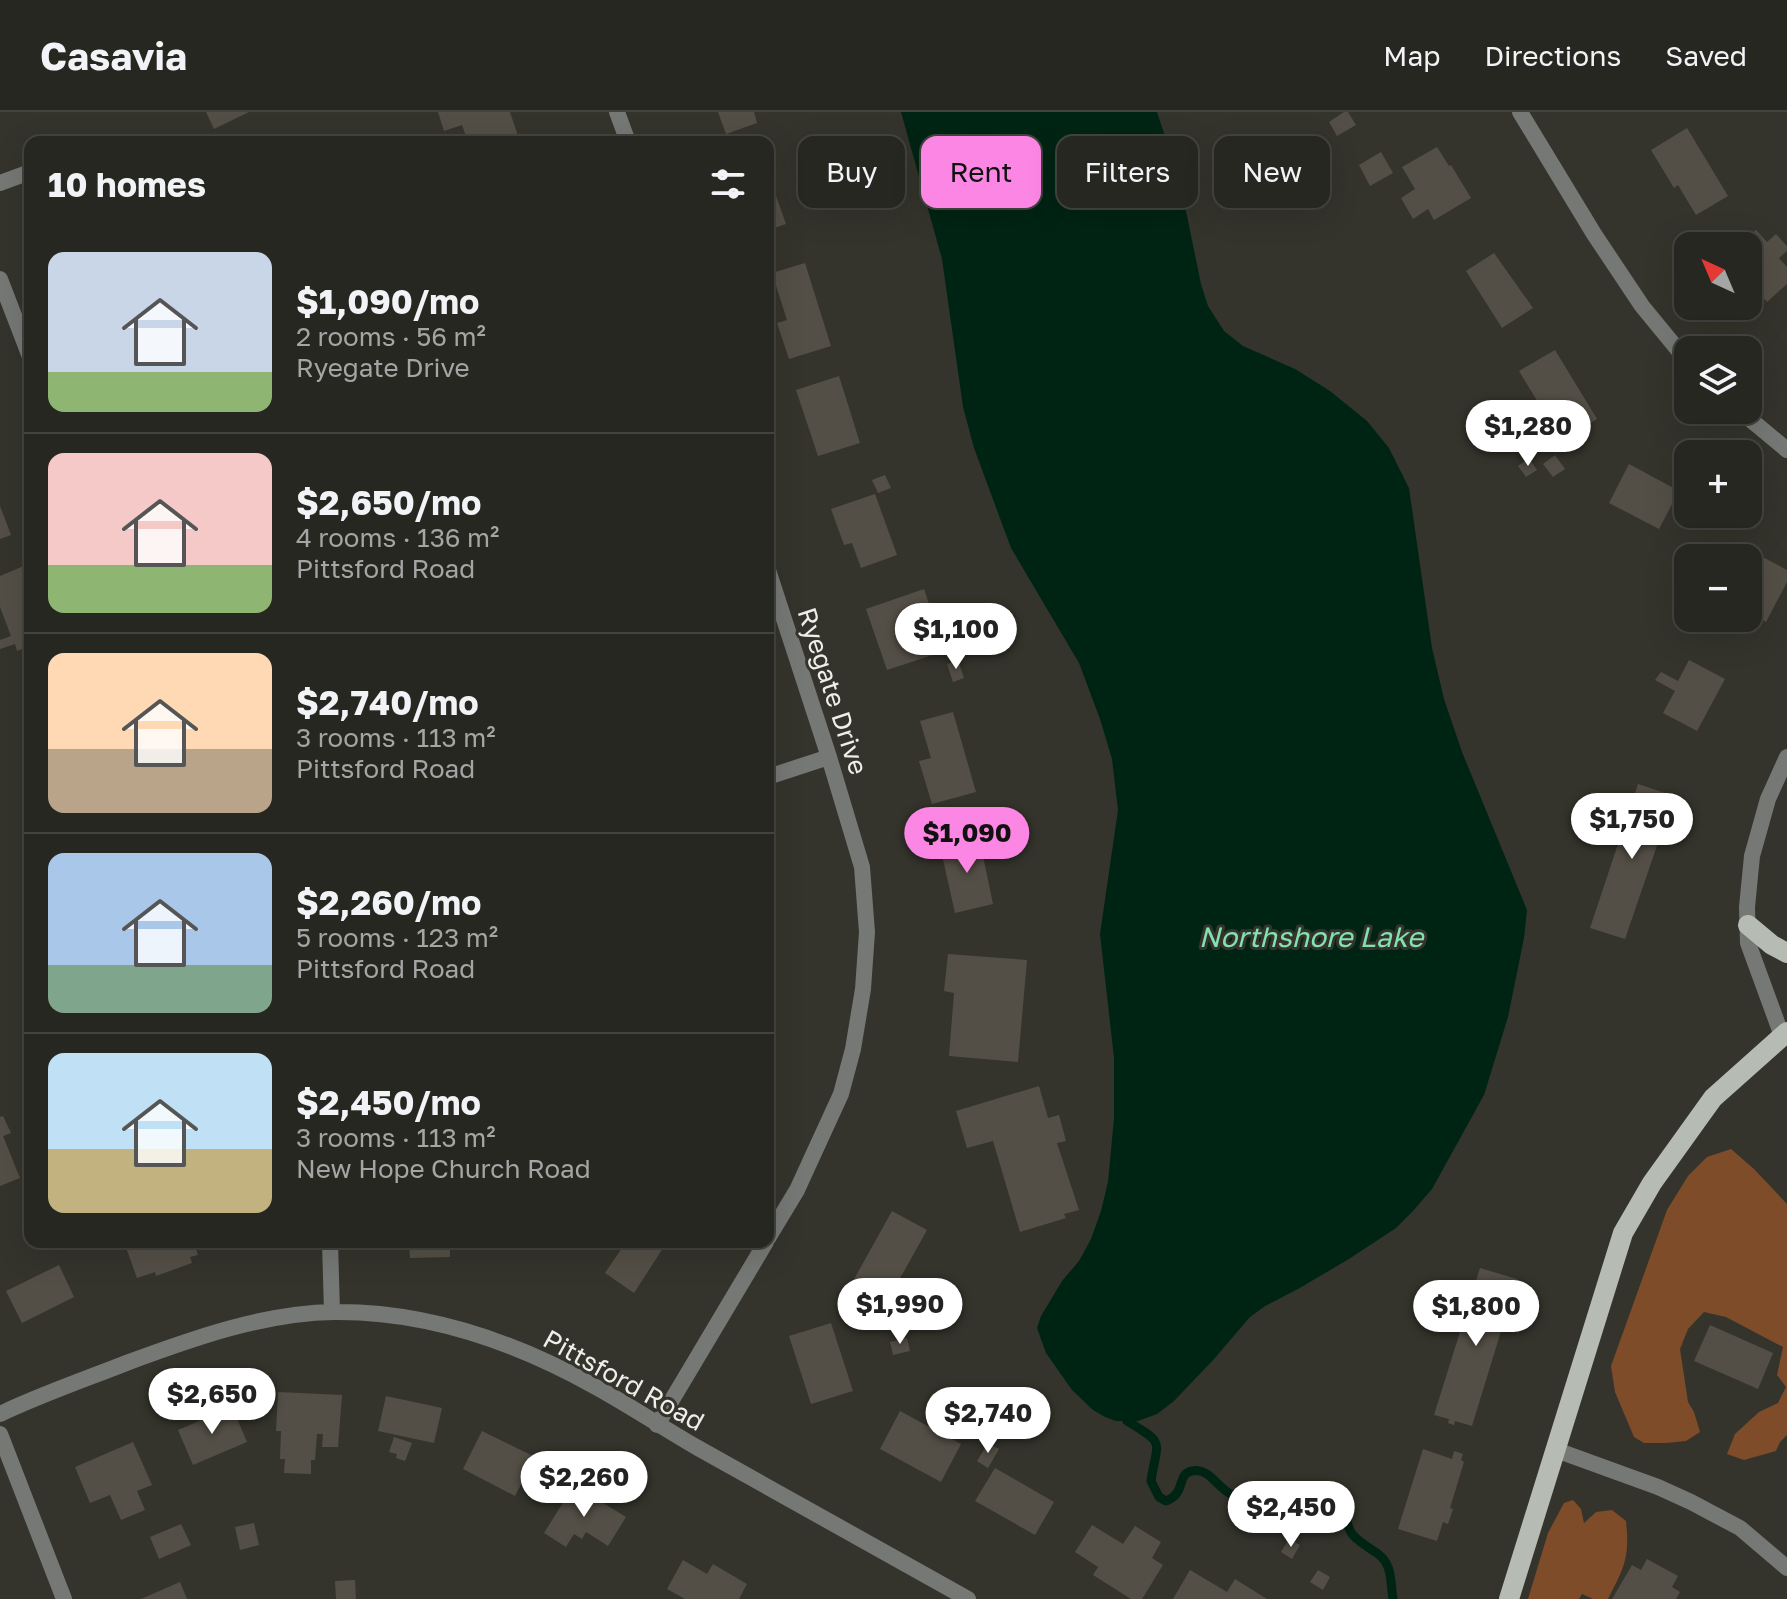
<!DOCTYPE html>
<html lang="en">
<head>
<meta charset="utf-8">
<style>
	body { margin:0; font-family:"Golos Text",sans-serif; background:#33332e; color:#f1f3f6; height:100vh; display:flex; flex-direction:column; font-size:30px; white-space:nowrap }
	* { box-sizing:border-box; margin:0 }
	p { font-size:26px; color:#a4a5a5 }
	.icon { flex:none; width:44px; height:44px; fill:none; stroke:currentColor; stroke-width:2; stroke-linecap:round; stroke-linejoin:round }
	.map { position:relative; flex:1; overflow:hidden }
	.details { position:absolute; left:24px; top:24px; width:750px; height:1112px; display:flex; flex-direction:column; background:#272721; border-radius:16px; box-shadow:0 8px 32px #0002,0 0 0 2px #43443f }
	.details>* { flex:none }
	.guide { position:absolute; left:798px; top:24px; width:760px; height:72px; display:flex; gap:16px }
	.needle { width:52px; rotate:316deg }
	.tools { position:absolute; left:1674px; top:120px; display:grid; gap:16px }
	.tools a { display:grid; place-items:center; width:88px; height:88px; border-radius:16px; background:#272721; box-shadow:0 8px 32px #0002,0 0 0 2px #43443f; font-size:40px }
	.price { position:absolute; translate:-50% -68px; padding:0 18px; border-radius:28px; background:#fff; color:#222; font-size:26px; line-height:52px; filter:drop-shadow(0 2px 4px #0008) }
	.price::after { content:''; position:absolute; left:50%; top:48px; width:24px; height:18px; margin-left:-12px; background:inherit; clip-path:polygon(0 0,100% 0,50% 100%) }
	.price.current { background:#fc86e3; color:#111 }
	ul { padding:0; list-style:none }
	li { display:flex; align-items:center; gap:24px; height:200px; padding:0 24px }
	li+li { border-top:2px solid #43443f }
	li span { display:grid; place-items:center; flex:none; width:224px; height:160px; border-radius:16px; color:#555 }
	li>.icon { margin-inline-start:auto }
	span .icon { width:96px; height:96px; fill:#fffc; stroke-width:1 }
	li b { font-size:34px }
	h2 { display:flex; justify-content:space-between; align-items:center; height:96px; padding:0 24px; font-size:34px }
	.tag { padding:0 28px; border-radius:16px; background:#272721; box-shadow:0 8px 32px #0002,0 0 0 2px #43443f; font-size:28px; line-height:72px }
	.tag.current { background:#fc86e3; color:#111 }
	header { display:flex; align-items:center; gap:48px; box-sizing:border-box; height:112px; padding:0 40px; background:#272721; border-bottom:2px solid #43443f }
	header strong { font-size:38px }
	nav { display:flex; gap:44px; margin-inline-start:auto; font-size:28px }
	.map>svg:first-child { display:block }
	.forest { fill:#7e4c28 }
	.water { fill:#002414 }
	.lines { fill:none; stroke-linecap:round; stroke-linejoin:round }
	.stream { stroke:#002414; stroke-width:9 }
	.building { fill:#544f46 }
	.minor { stroke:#757874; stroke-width:16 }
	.primary { stroke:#b6bbb3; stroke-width:20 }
	.labels { text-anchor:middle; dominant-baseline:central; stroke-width:6; stroke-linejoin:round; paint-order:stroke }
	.street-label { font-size:26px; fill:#efefea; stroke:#34342c }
	.water-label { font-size:28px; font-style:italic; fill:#82e1b1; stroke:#34342c }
</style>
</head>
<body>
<header>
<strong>Casavia</strong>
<nav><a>Map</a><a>Directions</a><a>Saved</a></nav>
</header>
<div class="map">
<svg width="1787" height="1487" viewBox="0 0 1787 1487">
	<rect width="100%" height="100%" fill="#34342c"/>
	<path class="forest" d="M1731,1037L1754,1057L1787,1092V1323L1780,1330L1776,1339L1744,1348L1727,1342L1735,1322L1759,1300L1778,1291L1786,1275L1777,1263L1783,1235L1726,1205L1704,1200L1688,1217L1680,1237L1688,1290L1694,1300L1700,1320L1686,1329L1666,1331H1644L1634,1325L1615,1280L1611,1254L1667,1098L1688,1064L1707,1045Z
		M1573,1388L1581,1397L1584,1411L1596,1400L1612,1398L1626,1409C1630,1446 1624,1456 1608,1487H1593L1582,1482L1579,1487H1528L1548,1421L1564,1391Z"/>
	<path class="water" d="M901,0H1157L1180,70L1201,172L1208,194L1224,219L1243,234L1295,257L1330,279L1367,309L1389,336L1409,376L1432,536L1444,587L1462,640L1527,798L1524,826L1508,905L1484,983L1432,1077L1413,1099L1396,1116L1349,1147L1298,1177L1265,1194L1250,1205L1214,1247L1174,1289L1157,1302L1138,1309H1116L1105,1305L1093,1298L1072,1278L1046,1241L1037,1216L1041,1204L1062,1169L1079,1149L1091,1127L1101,1099L1108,1070L1114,1006V946L1100,822L1118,698L1112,647L1100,607L1079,551L1011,436L974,336L963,295L942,147Z"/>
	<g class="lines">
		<path class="stream" d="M1132,1299L1127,1309C1167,1333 1157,1328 1151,1369L1159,1385L1166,1389C1187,1381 1176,1362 1192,1359C1210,1355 1218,1378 1233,1383C1242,1386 1267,1392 1276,1391C1298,1391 1322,1376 1341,1396C1348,1403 1346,1416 1353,1423C1360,1431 1370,1436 1378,1442C1393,1453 1390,1470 1393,1487"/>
	</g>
	<path class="building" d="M206,0H249L214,17Z
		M438,0H510L519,27L510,30H468L462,13L444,19Z
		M718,0H754L757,11L726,22Z
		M1344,0H1348L1356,13L1337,24L1329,10Z
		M1687,16L1728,84L1696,103L1678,73L1674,76L1651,38Z
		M1437,35L1449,54L1451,53L1471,86L1434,108L1428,97L1413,107L1401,86L1415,77L1402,55Z
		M1381,40L1393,61L1370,74L1359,53Z
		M768,61L786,112L768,118Z
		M1756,118L1767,130L1776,122L1787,134V139L1779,146L1787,155V172L1767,190L1748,169V134H1739Z
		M1494,141L1533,196L1502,216L1466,159Z
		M805,151L831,234L789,247L777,211L787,208L772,161Z
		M1555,238L1597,307L1575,320L1573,316L1559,325L1519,259Z
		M839,264L860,331L818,344L796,278Z
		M1555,343L1565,357L1553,365L1543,352Z
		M1529,346L1537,358L1526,365L1518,354Z
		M1629,352L1679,379L1659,417L1609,391Z
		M885,363L891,376L878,381L872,368Z
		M875,382L897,443L861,456L852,431L844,433L831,397Z
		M0,394L11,423L0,427Z
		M1755,441L1787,458V470L1766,510L1748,500V455Z
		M26,453L30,462V534L17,539L15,532L0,537V528L11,524L0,495V464Z
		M924,477L945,539L887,558L866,497Z
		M958,548L964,566L953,570L947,552Z
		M1689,548L1725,567L1697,619L1663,601L1675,579L1655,568L1661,560L1678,569Z
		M953,600L976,680L932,692L919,649L931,646L920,609Z
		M1638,672L1674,684L1625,827L1590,816Z
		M979,725L993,792L955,801L940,734Z
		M948,842L1027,848L1018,950L949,944L954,881L944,879Z
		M1039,974L1048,1006L1059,1003L1066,1029L1057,1031L1079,1098L1064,1102L1066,1106L1020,1120L993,1029L967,1036L956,999Z
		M3,1004L11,1021L3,1024L20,1066L0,1074V1005Z
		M892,1099L927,1118L888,1188L853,1169Z
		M124,1130H194L198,1143L190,1145L192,1151L156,1164L155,1160L137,1166Z
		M409,1130H450V1145L410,1146Z
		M626,1130H667L634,1181L605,1161Z
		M59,1153L74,1185L22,1211L6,1179Z
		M1480,1156L1517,1167L1472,1314L1455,1309L1454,1313L1448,1311L1449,1307L1434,1303Z
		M831,1211L853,1279L811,1292L789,1224Z
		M1710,1213L1773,1241L1758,1277L1694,1249Z
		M907,1226L910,1239L893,1243L890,1230Z
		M278,1280L342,1283L338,1335H322L323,1322H317L315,1348H311V1362L284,1361L285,1347H280L281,1319H276Z
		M386,1284L442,1296L434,1331L378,1319Z
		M232,1295L247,1330L193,1353L178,1318Z
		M900,1299L961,1332L941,1370L880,1337Z
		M482,1319L535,1345L515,1384L463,1357Z
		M394,1325L412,1331L405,1349L396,1346L397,1342L389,1340Z
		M133,1330L152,1373L137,1379L145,1398L121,1408L110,1383L90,1391L75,1355Z
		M988,1331L999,1337L988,1356L977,1349Z
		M1423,1337L1452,1347L1454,1339L1463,1342L1461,1348L1464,1350L1450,1396L1453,1397L1448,1412L1443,1410L1437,1429L1398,1417Z
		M995,1356L1054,1390L1035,1423L975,1389Z
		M574,1373L626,1405L608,1434L586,1420L582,1427L574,1422L566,1435L544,1421Z
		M254,1411L259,1433L240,1438L235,1415Z
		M181,1412L191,1433L159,1447L150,1425Z
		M1092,1413L1123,1432L1135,1414L1161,1430L1152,1446L1163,1453L1142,1487H1131L1093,1463L1098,1455L1075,1440Z
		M1289,1427L1300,1433L1292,1447L1281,1440Z
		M1647,1447L1678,1464L1672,1475L1680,1480L1676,1487H1612L1632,1453L1641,1458Z
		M683,1448L707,1462L713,1452L747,1472L739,1487H685L667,1477Z
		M1190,1458L1227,1480L1235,1467L1267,1487H1173Z
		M1318,1458L1330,1465L1323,1478L1310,1470Z
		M355,1468L356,1487H336L335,1469Z
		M180,1470L187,1487H141Z"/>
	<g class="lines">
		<path class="minor" d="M617,0L628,30
			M1520,0L1594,122L1642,194L1688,250
			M0,71L30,60
			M0,167L30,245
			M1739,298L1787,338
			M768,458L829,645L862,755L867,820L863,877L853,937L841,982L797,1078L768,1126
			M768,665L829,645
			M1782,924L1748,831L1747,795L1752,744L1768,687L1787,645
			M330,1130L332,1200
			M0,1302C42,1282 86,1267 129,1250C194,1226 264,1201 334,1200C425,1199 515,1230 594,1274C629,1293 663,1316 698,1336C788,1386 878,1437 968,1487
			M657,1313L766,1130
			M0,1322L64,1487
			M1556,1338L1658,1375L1691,1390L1740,1416L1787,1456"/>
		<path class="primary" d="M1748,813L1772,833L1787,841
			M1509,1487L1623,1121L1652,1071L1713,986L1787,920"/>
	</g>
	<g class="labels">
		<g class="street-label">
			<text transform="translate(833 579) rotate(72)">Ryegate Drive</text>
			<text transform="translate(624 1268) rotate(29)">Pittsford Road</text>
		</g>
		<g class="water-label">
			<text x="1311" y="824">Northshore Lake</text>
		</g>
	</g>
</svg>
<div class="tools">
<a><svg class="needle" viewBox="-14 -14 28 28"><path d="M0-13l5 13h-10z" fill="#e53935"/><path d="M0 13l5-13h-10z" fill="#a4a5a5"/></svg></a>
<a><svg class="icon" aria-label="layers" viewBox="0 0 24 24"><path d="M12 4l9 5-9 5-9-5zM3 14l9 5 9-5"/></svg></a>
<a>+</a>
<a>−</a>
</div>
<b class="price" style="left:1528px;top:356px">$1,280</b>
<b class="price" style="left:956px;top:559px">$1,100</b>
<b class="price" style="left:1632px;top:749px">$1,750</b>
<b class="price current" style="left:967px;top:763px">$1,090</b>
<b class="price" style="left:900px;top:1234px">$1,990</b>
<b class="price" style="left:1476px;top:1236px">$1,800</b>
<b class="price" style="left:212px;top:1324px">$2,650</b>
<b class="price" style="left:988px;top:1343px">$2,740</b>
<b class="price" style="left:584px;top:1407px">$2,260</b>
<b class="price" style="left:1291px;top:1437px">$2,450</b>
<div class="guide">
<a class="tag">Buy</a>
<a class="tag current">Rent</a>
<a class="tag">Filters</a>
<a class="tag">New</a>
</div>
<section class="details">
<h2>10 homes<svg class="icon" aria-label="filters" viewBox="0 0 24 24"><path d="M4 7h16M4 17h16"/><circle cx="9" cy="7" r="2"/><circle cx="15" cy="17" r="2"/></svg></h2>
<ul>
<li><span style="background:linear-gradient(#c9d6e8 75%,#8fb573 0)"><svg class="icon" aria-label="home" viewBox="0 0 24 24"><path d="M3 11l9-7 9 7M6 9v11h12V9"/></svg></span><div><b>$1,090/mo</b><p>2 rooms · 56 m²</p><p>Ryegate Drive</p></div></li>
<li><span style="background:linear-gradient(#f6c9c9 70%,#8fb573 0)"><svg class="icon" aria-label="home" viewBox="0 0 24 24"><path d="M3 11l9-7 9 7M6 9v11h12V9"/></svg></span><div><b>$2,650/mo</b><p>4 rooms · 136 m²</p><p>Pittsford Road</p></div></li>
<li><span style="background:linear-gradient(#ffd9b3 60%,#b9a48a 0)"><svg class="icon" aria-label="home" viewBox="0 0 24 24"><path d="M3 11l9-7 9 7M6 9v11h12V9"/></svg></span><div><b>$2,740/mo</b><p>3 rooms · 113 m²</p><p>Pittsford Road</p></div></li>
<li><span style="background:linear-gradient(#a9c7e8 70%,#7fa58c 0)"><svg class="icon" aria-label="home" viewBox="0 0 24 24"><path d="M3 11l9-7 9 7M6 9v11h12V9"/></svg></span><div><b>$2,260/mo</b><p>5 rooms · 123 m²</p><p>Pittsford Road</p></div></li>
<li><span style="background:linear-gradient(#bfe0f5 60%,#c2b280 0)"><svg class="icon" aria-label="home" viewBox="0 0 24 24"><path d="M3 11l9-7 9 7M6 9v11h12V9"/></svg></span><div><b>$2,450/mo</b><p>3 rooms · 113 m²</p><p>New Hope Church Road</p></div></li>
</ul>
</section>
</div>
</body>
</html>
